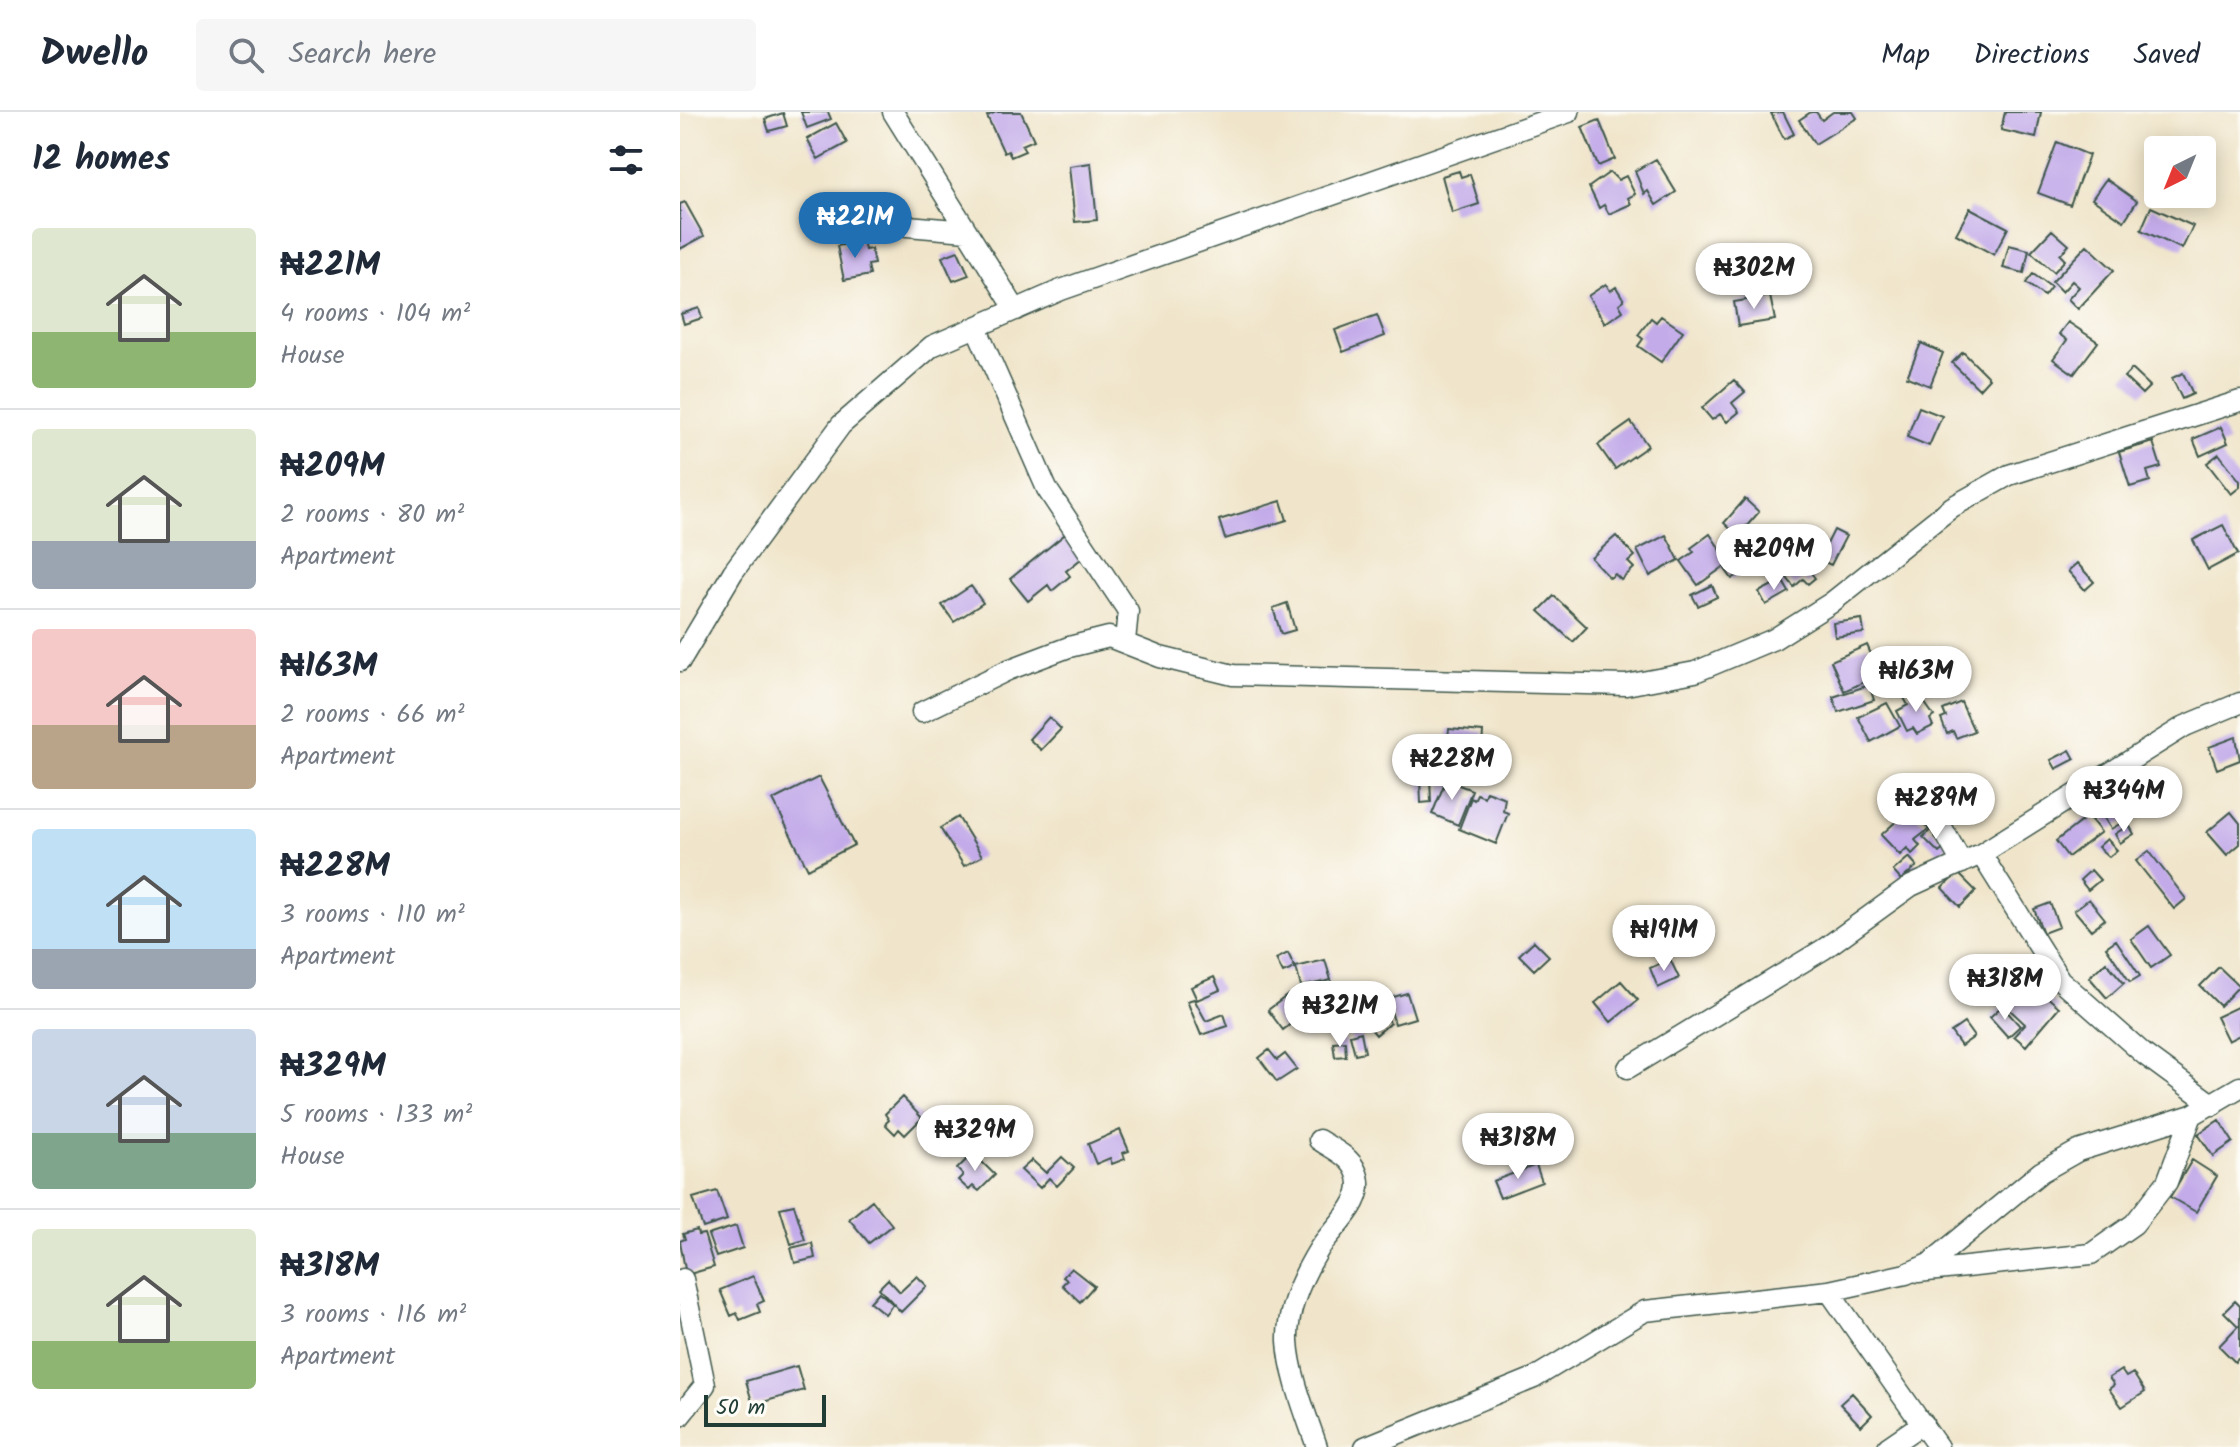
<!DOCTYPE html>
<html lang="en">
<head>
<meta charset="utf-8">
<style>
	body { margin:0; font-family:Kalam,sans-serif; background:#f6f6f7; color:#1f2937; height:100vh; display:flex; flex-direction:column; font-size:30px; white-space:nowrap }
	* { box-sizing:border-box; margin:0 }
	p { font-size:26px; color:#747a83 }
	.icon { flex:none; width:44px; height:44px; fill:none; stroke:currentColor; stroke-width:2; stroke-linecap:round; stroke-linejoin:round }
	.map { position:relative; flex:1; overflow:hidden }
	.side { display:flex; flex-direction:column; background:#fff; width:680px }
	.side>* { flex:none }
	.needle { width:52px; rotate:223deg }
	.controls { position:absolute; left:1464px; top:24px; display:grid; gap:16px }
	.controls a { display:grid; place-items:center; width:72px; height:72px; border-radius:8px; background:#fff; box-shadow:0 4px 20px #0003; font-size:40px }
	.scale { position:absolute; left:24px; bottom:20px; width:122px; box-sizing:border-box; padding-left:8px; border:4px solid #1f3d34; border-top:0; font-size:22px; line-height:28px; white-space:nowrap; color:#1f3d34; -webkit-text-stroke:6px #fdfcf7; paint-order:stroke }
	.price { position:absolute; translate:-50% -68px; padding:0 18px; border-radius:28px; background:#fff; color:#222; font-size:26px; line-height:52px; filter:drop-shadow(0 2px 4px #0008) }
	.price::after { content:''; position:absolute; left:50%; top:48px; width:24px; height:18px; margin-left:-12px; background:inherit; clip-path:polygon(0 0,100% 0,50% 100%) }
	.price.on { background:#1f6fb2; color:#fff }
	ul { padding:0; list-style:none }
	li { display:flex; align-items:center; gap:24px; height:200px; padding:0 32px }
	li+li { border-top:2px solid #e0e1e3 }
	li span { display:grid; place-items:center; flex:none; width:224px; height:160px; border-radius:8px; color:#555 }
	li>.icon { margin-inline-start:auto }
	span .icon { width:96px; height:96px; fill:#fffc; stroke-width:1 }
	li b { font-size:34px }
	h2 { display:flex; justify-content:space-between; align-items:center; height:96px; padding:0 32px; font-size:34px }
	header { display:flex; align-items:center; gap:48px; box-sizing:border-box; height:112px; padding:0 40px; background:#fff; border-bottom:2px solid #e0e1e3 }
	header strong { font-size:38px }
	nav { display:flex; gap:44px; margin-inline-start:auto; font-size:28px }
	.search { width:560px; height:72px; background:#f6f6f7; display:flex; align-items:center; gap:20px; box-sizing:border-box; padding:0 28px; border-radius:8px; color:#747a83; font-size:30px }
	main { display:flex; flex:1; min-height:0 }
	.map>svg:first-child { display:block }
	.building { fill:#c3abe9 }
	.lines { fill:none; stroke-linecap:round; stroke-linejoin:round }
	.minor-casing { stroke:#3e564a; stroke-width:23 }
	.minor { stroke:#fff; stroke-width:20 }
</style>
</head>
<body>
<header>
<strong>Dwello</strong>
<div class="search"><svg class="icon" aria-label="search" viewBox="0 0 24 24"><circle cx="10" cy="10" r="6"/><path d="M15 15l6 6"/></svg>Search here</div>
<nav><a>Map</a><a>Directions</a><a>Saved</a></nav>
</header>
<main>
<section class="side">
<h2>12 homes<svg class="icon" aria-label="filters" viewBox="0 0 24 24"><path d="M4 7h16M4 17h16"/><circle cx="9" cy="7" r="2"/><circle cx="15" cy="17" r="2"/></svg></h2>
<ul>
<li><span style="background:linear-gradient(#dfe7d0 65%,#8fb573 0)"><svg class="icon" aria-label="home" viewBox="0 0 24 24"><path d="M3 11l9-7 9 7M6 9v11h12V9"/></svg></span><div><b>₦221M</b><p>4 rooms · 104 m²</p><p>House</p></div></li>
<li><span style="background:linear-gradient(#dfe7d0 70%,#9aa5b1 0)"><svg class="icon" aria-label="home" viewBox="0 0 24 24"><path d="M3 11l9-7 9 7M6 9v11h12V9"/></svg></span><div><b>₦209M</b><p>2 rooms · 80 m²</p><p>Apartment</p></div></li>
<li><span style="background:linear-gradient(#f6c9c9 60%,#b9a48a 0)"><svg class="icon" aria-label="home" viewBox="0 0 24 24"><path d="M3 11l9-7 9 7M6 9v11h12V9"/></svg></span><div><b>₦163M</b><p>2 rooms · 66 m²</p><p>Apartment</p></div></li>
<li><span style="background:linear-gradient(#bfe0f5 75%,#9aa5b1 0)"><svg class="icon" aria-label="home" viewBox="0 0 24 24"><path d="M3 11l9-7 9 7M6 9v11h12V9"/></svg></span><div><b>₦228M</b><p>3 rooms · 110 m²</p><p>Apartment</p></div></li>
<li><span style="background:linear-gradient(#c9d6e8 65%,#7fa58c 0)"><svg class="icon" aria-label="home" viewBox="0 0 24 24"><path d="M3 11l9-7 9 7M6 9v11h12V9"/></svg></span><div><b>₦329M</b><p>5 rooms · 133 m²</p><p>House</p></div></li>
<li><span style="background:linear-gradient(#dfe7d0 70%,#8fb573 0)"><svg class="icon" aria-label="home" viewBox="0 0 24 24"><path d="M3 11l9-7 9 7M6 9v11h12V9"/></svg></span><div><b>₦318M</b><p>3 rooms · 116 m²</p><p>Apartment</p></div></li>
</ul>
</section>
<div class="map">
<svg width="1560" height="1335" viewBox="0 0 1560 1335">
	<rect width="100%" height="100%" fill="#fdfcf7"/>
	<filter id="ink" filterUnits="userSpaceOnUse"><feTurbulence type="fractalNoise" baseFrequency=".0125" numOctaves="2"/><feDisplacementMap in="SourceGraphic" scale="16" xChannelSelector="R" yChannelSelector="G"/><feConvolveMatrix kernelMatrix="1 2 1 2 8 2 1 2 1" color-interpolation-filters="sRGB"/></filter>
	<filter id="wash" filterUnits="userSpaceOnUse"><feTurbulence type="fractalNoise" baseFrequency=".006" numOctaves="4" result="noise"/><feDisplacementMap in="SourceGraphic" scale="32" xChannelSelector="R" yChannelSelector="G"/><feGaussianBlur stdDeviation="1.8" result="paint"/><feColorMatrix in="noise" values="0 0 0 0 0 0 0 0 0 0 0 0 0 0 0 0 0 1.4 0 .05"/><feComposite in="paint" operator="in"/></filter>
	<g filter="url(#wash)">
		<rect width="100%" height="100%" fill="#f0e5ca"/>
		<g id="blocks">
			<path class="building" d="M121,0H148L151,7L127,16Z
				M316,0H341L354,28L342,33L345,39L331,45L328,39L324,41L307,4Z
				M1103,0L1114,22L1104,27L1091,1Z
				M1131,0H1136L1142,8L1153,0H1173L1177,6L1135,32L1119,8Z
				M1325,0H1361L1356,26L1321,18Z
				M103,1L107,14L89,19L85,7Z
				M919,8L935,47L918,54L902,15Z
				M156,11L167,31L138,47L127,27Z
				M1377,30L1409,43L1390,93L1358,81Z
				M976,47L996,80L976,93L968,79L964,82L955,59Z
				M411,51L417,108L395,110L389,54Z
				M779,59L781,65L790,62L799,92L772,101L762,64Z
				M930,60L938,68L946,64L955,82L948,86L951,92L929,102L924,93L919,96L909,75Z
				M1426,67L1457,89L1444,109L1412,87Z
				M5,90L24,124L0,137V92Z
				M1471,95L1513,114L1502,137L1461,118Z
				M1290,96L1328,116L1314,143L1276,122Z
				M1372,118L1389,133L1380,143L1385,148L1374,160L1351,140Z
				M183,129L185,138L191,137L194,152L188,153L190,163L164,168L157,134Z
				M1329,133L1349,138L1344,161L1323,156Z
				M1407,133L1434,158L1398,197L1388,187L1399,175L1392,169L1382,180L1372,170Z
				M278,139L289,163L273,169L262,145Z
				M1353,162L1371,175L1364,184L1346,171Z
				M926,172L930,179L936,175L944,188L939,192L943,199L925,211L908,184Z
				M1090,184L1095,208L1058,214L1054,190Z
				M19,196L22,206L4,212L1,202Z
				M697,203L705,224L663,240L655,218Z
				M981,204L1003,219L981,250L958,234L963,227L958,223L971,206L976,210Z
				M1388,210L1418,230L1394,262L1373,247L1387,228L1379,222Z
				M1241,231L1263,241L1250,274L1227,265Z
				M1283,240L1309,266L1299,277L1272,251Z
				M1452,257L1470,274L1462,282L1444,265Z
				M1503,261L1513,282L1502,287L1492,266Z
				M1054,268L1065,280L1052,291L1059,300L1047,310L1040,302L1032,308L1022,296Z
				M1239,295L1262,304L1249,334L1227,325Z
				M951,310L968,334L935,357L918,333Z
				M1541,315L1548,331L1520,344L1513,327Z
				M1473,330L1481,355L1467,359L1470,369L1450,375L1439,340Z
				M1539,342L1560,369V375L1551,382L1527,351Z
				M1065,387L1079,400L1058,424L1044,411Z
				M601,389L607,408L545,427L539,408Z
				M1543,413L1558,442L1528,458L1513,428Z
				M1154,418L1166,424L1151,453L1131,444L1139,428L1147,432Z
				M389,419L407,442L386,459L390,464L372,479L368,473L348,489L330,467Z
				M1030,422L1049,451L1018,473L1001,449L1014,440L1011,436Z
				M986,423L999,448L970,464L957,438Z
				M936,424L955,444L948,450L954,456L941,468L935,462L930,466L911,446Z
				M1125,445L1135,458L1131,461L1135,466L1128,472L1123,467L1114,475L1104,462Z
				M1060,447L1067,457L1052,467L1045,457Z
				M1397,451L1414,470L1405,478L1388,459Z
				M1102,468L1109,480L1086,493L1079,480Z
				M1032,473L1037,485L1018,494L1012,483Z
				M291,474L303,491L274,510L262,493Z
				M874,484L907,515L893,530L859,499Z
				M607,491L615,518L601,522L593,496Z
				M1182,507L1184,521L1155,525L1153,511Z
				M1187,533L1200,563L1164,579L1151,549Z
				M1189,573L1194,588L1158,600L1153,585Z
				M1237,580L1254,604L1250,607L1253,614L1237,622L1233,616L1227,619L1217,599L1228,593L1224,586Z
				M1281,590L1294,619L1276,626L1273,619L1267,622L1261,607L1266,605L1263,598Z
				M1207,591L1220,614L1191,630L1178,605Z
				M369,605L381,617L361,638L349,627Z
				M769,617L803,620L801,650L766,646Z
				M1556,625L1560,648L1537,657L1529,635Z
				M1390,638L1395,647L1376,657L1371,648Z
				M1484,659L1499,685L1469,702L1454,677Z
				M139,665L174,733L128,757L93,688Z
				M750,665L751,690L741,691L740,666Z
				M766,668L792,678L778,713L752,702Z
				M806,679L825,686L823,699L828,701L816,732L779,717L791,686L794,688L797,682L804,685Z
				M1448,686L1457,702L1431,717L1421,701Z
				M1230,697L1249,717L1235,728L1240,734L1232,742L1227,736L1220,743L1201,723Z
				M1551,700L1560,711V732L1547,743L1527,720Z
				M1408,704L1421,720L1388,745L1376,729Z
				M278,705L302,744L284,754L260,716Z
				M1449,713L1454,722L1440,731L1435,722Z
				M1252,717L1268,733L1259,741L1243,725Z
				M1427,727L1437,738L1429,745L1418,735Z
				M1469,739L1506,787L1494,797L1456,749Z
				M1229,745L1237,754L1221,768L1213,759Z
				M1411,758L1420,768L1408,778L1400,768Z
				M1278,761L1296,779L1280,795L1262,776Z
				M1409,787L1425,807L1411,818L1394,798Z
				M1370,791L1379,815L1363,821L1354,797Z
				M1469,814L1490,843L1471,856L1451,827Z
				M1436,828L1460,864L1450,870L1426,835Z
				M854,829L869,844L854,858L839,843Z
				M608,841L615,856L603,861L596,847Z
				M990,847L999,866L978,876L970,856Z
				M645,848L651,868L621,875L616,855Z
				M1426,850L1444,871L1427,886L1409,865Z
				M1320,852L1340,871L1322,889L1303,870Z
				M1539,855L1559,874L1540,894L1520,874Z
				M534,865L540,878L517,888L511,875Z
				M941,869L958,888L931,910L915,891Z
				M1351,871L1379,895L1346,934L1334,924L1345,912L1329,897Z
				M727,881L735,906L715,912L707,887Z
				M608,883L623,902L603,918L588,898Z
				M514,887L526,909L544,902L548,914L521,923L507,889Z
				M695,892L710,911L696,923L680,904Z
				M1322,894L1340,914L1328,925L1310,905Z
				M1559,894L1560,923L1548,929L1536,905Z
				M1284,911L1294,925L1281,934L1271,920Z
				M681,920L685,940L675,942L670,923Z
				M665,929L666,944L655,945L653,930Z
				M589,938L597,948L605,942L617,957L597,970L579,946Z
				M222,985L242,1006L225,1023L219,1017L215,1022L205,1012L209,1008L205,1002Z
				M1539,1008L1553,1030L1533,1044L1518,1022Z
				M440,1018L449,1039L443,1041L445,1047L432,1052L430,1046L416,1052L408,1032Z
				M293,1041L315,1063L299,1079L293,1074L289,1078L278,1068L283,1063L277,1057Z
				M382,1045L394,1056L377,1074L369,1066L360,1076L341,1058L352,1048L366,1061Z
				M1512,1048L1537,1064L1516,1100L1490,1085Z
				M856,1053L862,1070L820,1086L813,1069Z
				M37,1079L47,1108L23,1116L13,1086Z
				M192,1088L212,1113L189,1131L169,1107Z
				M114,1093L125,1128L111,1132L100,1096Z
				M56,1114L63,1136L36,1145L28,1123Z
				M17,1118L18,1123L24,1122L34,1155L6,1163L0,1129L5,1127L3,1122Z
				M132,1131L135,1146L115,1151L111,1136Z
				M391,1156L414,1174L400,1190L382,1173L387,1168L383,1165Z
				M73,1164L84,1189L77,1192L80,1200L60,1208L57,1201L51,1204L40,1178Z
				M237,1164L247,1174L221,1200L199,1176L208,1167L220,1180Z
				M199,1180L213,1192L205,1202L190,1190Z
				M1555,1189L1560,1194V1245L1555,1250L1539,1234L1558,1214L1544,1200Z
				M117,1254L124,1278L73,1293L66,1269Z
				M1441,1258L1446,1265L1453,1261L1465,1280L1442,1295L1429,1277L1434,1273L1429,1266Z
				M1172,1281L1192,1303L1181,1314L1160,1292Z"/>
		</g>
	</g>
	<g filter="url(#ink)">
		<use href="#blocks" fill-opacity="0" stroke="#3e564a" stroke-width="2"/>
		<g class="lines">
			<g class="minor-casing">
				<path id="minor" d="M213,0L336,198
					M168,109L287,119
					M296,215L367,377L448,499L445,529
					M0,549L53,460L161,313L252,234L381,178L889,0
					M242,600L328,558L389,535L429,525L480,545L553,563L946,573L1015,560L1094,527L1151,491L1272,395L1329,363L1560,289
					M1212,686L1256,705L1282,751
					M948,956L1144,837L1231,774L1301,742
					M1533,993L1465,943L1380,868L1301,742L1505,614L1560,591
					M1238,1160L1411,1142L1454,1112L1487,1070L1512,1003
					M1149,1179L1258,1335
					M0,1304L25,1273L3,1167
					M637,1335C626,1302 610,1264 608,1229C607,1198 623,1163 639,1137C652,1116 690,1088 676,1059C670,1044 651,1036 639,1028
					M685,1335L854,1266L965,1199L1149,1179L1226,1162L1249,1152L1361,1060L1398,1039L1512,1003L1560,975
					M1208,1335L1243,1311"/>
			</g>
			<use href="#minor" class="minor"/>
		</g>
	</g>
</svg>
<div class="controls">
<a><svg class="needle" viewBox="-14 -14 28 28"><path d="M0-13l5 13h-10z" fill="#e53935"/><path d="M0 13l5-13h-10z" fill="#747a83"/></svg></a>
</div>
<div class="scale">50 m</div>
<b class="price on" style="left:175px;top:148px">₦221M</b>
<b class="price" style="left:1074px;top:199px">₦302M</b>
<b class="price" style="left:1094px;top:480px">₦209M</b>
<b class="price" style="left:1236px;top:602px">₦163M</b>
<b class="price" style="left:772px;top:690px">₦228M</b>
<b class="price" style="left:1444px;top:722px">₦344M</b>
<b class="price" style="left:1256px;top:729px">₦289M</b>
<b class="price" style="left:984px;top:861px">₦191M</b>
<b class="price" style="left:1325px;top:910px">₦318M</b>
<b class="price" style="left:660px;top:937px">₦321M</b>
<b class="price" style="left:295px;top:1061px">₦329M</b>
<b class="price" style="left:838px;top:1069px">₦318M</b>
</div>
</main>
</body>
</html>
